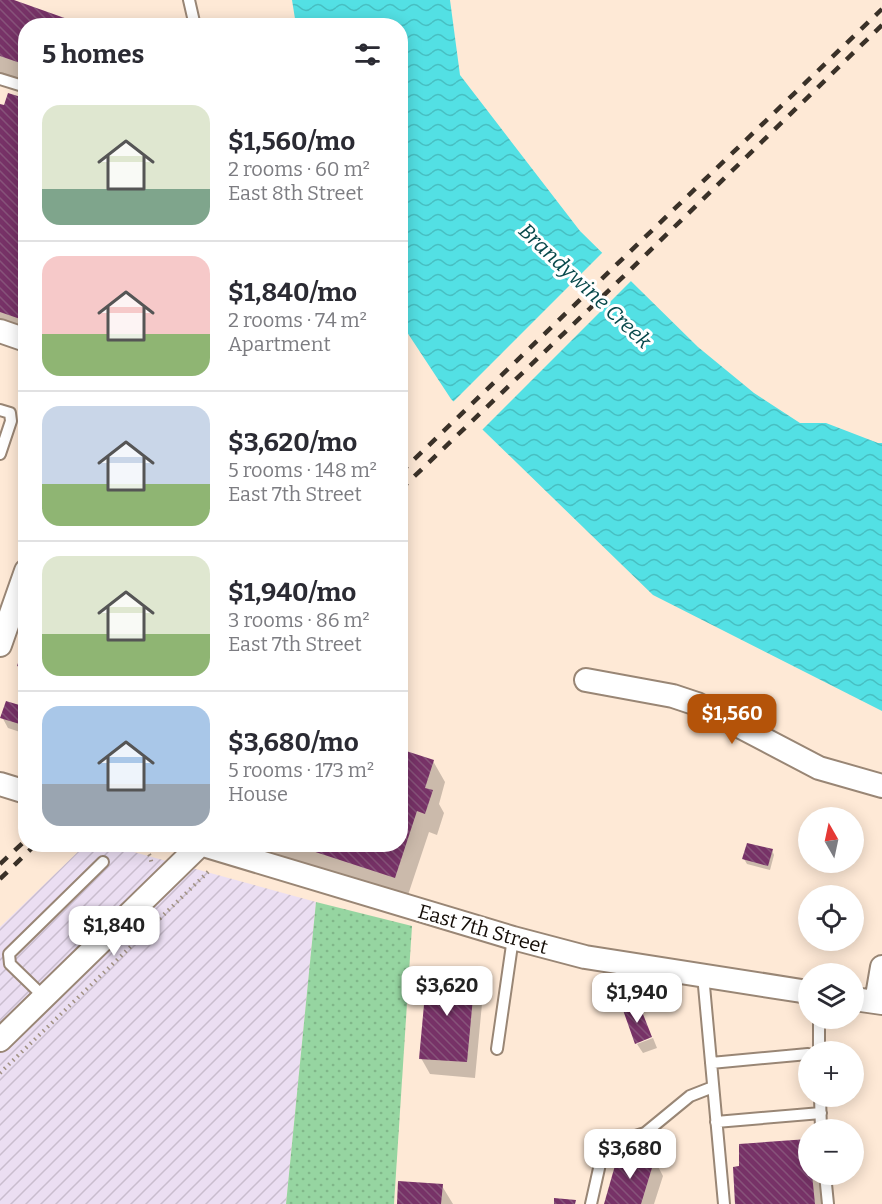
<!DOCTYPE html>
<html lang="en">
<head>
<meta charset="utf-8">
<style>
	body { margin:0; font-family:Bitter,serif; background:#f7f7f7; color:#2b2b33; height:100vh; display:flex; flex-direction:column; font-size:22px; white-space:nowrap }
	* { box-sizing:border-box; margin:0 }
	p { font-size:20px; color:#7c7c81 }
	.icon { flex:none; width:33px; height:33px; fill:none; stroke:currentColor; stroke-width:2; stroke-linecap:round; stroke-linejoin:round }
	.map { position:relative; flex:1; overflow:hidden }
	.details { position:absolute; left:18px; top:18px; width:390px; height:834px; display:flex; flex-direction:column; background:#fff; border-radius:24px; box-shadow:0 3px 15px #0003 }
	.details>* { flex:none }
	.needle { width:39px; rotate:351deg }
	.fabs { position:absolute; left:798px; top:807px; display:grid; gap:12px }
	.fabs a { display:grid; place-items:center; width:66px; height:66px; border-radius:50%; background:#fff; box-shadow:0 3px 15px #0003; font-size:30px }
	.price { position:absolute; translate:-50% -51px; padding:0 14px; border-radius:12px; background:#fff; color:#222; font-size:20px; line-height:39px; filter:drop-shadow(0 2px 3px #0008) }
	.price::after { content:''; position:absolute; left:50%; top:36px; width:18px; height:14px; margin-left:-9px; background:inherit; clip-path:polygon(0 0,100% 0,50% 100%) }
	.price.active { background:#b45309; color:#fff }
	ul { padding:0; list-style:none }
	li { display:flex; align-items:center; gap:18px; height:150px; padding:0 24px }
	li+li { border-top:2px solid #e1e1e2 }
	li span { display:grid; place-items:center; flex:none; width:168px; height:120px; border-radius:18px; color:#555 }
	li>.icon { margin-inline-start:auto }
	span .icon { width:72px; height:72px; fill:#fffc; stroke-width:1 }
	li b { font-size:26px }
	h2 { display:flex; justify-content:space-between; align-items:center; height:72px; padding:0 24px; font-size:26px }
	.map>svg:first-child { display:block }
	.industrial { fill:url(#industrial-furrows) }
	.green { fill:url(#green-dots) }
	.water { fill:url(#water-waves) }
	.pier { fill:#fee9d6 }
	.shadow { fill:#0003 }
	.building { fill:url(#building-back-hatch) }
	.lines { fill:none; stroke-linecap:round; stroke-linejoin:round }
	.service-casing { stroke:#998675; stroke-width:14 }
	.minor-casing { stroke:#998675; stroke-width:26 }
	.path { stroke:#a09183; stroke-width:4; stroke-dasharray:1.5 4.5; stroke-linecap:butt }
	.service { stroke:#fff; stroke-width:10 }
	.minor { stroke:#fff; stroke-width:22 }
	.rail { stroke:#3a3128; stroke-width:4.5; stroke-dasharray:10 10; stroke-linecap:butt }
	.labels { text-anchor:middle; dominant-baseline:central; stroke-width:6; stroke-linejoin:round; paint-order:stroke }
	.street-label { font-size:20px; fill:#130c06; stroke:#fff }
	.water-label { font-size:21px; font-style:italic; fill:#08494b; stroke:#fff }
</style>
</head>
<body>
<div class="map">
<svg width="882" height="1204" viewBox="0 0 882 1204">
	<defs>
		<pattern id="industrial-furrows" width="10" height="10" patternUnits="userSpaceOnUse" patternTransform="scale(1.5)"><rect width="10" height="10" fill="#ebdef2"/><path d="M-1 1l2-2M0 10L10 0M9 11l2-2" fill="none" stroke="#c9bdce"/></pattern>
		<pattern id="green-dots" width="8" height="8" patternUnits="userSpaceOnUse" patternTransform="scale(1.5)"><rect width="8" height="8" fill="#96d5a1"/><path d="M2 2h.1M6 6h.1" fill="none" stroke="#80b689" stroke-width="1.8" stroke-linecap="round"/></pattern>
		<pattern id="water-waves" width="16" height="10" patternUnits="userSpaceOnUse" patternTransform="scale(1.5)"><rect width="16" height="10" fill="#53e0e4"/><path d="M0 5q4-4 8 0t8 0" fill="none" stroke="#47bfc2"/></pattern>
		<pattern id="building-back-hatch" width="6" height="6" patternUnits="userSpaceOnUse" patternTransform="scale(1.5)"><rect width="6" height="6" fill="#773267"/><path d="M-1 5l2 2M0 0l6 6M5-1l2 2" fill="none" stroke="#87537a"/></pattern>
	</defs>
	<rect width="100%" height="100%" fill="#fee9d6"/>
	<path class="industrial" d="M85,845H108L316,902L286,1204H0V927Z"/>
	<path class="green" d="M316,902L412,926L394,1204H286Z"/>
	<path class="water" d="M292,0H450L460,75L580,231L698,347L754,393L800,423H826L878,443H882V711L653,595L451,399L401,323L400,26L296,25Z"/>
	<path class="pier" d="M604,251L633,279L480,432L451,404Z"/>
	<path class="shadow" d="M0,0H10L26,26V82L0,73Z
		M23,99L26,104V337L0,329V105L5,107Z
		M400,348L408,362L400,366Z
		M26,645V677L19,666Z
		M26,709V734L8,728L2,717Z
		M433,761L445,782L439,804L444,813L437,835L429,832L407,898L242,844H400Z
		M772,850L774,855L770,870L747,864L744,859Z
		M474,977L483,993L475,1078L430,1074L421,1058Z
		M653,1038L657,1048L643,1053L637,1044Z
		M808,1141V1174H821L824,1204H737Z
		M654,1159L663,1176L654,1204H605Z
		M442,1186L453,1204H398Z"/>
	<path class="building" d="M0,0H14L87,26H26V65L0,56Z
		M8,93L24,98L20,109L26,111V321L0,312V104L4,105Z
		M25,642H26V669L17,666Z
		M6,701L26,707V726L0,718Z
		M400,749L434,760L425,788L433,790L425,814L417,811L395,878L294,845L400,844Z
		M747,843L773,849L768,866L742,859Z
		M427,972L475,976L467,1062L419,1059Z
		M639,1004L652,1037L635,1044L623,1010Z
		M808,1139V1174H812L815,1204H735L733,1167L739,1166V1144Z
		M632,1153L655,1158L641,1204H604L618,1155L629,1159Z
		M398,1181L443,1184L441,1204H397Z
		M554,1198L576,1200L575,1204H554Z"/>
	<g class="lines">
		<g class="service-casing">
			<path id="service" d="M189,0L195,26
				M0,79L26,87
				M0,410L10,413L11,421L0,454
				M703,975L724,1204
				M44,997L10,964L9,954L103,862
				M819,1018V1052
				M497,1049L513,938
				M711,1063L808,1054
				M820,1096L821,1130
				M716,1122L821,1113
				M825,1174L828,1204
				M591,1204L604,1146L645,1133L690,1096L713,1087"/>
		</g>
		<g class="minor-casing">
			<path id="minor" d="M0,331L26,340
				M0,645L26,571
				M586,680L673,696L697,704L819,768L882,786
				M0,784L26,792
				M200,844L513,938L585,957L808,992
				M854,999L882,1003
				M876,1002L882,967
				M0,1040L200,845"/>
		</g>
		<path class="path" d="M143,844L150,856L152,865
			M0,1073L211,869"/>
		<use href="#service" class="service"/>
		<use href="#minor" class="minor"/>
		<path class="rail" d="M400,473L882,9
			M400,490L627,273L882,25
			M0,864L26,840
			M0,879L36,844"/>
	</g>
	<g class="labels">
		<g class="street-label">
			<text transform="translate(483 929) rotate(16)">East 7th Street</text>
		</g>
		<g class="water-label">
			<text transform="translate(585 286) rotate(43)">Brandywine Creek</text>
		</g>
	</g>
</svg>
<div class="fabs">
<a><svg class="needle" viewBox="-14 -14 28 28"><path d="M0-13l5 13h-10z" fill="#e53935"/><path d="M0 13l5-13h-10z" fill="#7c7c81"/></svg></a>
<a><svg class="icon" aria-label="locate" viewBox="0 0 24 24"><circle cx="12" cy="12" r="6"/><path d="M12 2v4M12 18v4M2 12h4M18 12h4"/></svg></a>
<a><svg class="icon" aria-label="layers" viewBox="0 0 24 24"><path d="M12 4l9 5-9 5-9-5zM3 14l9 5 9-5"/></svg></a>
<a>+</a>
<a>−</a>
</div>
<b class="price active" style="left:732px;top:745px">$1,560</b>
<b class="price" style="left:114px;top:957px">$1,840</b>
<b class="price" style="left:447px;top:1017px">$3,620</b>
<b class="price" style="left:637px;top:1024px">$1,940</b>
<b class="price" style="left:630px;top:1180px">$3,680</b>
<section class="details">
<h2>5 homes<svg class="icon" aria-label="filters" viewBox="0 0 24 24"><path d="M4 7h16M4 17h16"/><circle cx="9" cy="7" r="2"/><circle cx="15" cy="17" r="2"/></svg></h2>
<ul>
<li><span style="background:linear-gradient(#dfe7d0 70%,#7fa58c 0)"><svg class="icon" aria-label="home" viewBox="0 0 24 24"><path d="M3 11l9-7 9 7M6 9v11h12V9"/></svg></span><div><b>$1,560/mo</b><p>2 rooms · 60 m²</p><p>East 8th Street</p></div></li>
<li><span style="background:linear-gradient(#f6c9c9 65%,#8fb573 0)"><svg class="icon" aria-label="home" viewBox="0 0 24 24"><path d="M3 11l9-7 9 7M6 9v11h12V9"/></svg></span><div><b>$1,840/mo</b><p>2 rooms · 74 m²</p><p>Apartment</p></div></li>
<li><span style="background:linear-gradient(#c9d6e8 65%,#8fb573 0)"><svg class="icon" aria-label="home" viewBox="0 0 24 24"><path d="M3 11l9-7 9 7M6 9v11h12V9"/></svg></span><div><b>$3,620/mo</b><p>5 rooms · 148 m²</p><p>East 7th Street</p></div></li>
<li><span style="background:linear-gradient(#dfe7d0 65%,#8fb573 0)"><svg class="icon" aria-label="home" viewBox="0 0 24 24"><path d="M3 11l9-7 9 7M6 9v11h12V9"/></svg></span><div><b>$1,940/mo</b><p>3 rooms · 86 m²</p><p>East 7th Street</p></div></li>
<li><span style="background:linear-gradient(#a9c7e8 65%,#9aa5b1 0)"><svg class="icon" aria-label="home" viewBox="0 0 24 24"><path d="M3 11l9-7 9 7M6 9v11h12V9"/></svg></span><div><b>$3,680/mo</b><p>5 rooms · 173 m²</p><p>House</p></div></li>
</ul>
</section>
</div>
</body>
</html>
